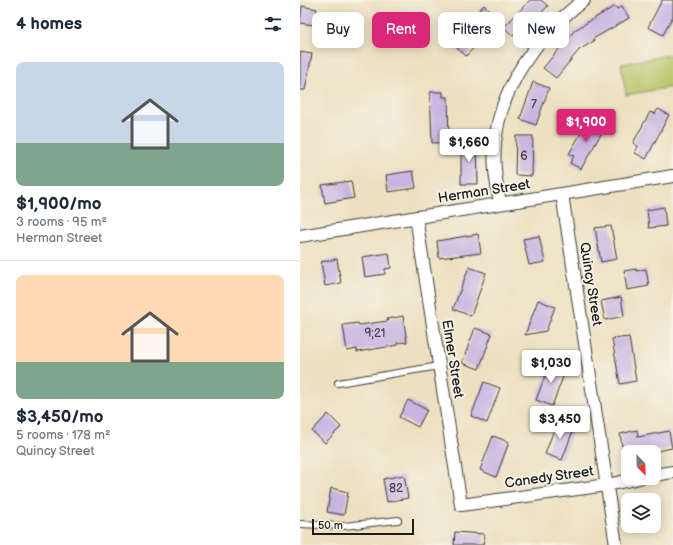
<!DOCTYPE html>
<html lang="en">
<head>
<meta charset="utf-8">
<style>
	body { margin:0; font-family:"Balsamiq Sans",sans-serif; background:#f6f6f7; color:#1f2937; height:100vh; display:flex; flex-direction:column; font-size:15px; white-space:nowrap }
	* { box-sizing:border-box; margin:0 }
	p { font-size:13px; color:#747a83 }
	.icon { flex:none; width:22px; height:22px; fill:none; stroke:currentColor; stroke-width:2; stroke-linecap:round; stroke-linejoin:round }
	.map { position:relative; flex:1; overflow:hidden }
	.side { display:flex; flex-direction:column; background:#fff; width:300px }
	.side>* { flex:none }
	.hud { position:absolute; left:12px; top:12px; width:301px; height:36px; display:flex; gap:8px }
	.needle { width:26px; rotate:157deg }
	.fabs { position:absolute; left:321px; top:445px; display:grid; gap:8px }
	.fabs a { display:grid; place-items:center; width:40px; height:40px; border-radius:8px; background:#fff; box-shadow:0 2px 10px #0003; font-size:20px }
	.scale { position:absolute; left:12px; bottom:10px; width:102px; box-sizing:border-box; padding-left:4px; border:2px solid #1c1c1c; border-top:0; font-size:11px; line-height:14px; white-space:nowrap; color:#1c1c1c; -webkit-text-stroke:3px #f7f3e8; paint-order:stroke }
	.price { position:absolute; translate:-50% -34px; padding:0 9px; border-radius:4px; background:#fff; color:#222; font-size:13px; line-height:26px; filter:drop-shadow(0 1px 2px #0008) }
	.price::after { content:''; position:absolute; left:50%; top:24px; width:12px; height:9px; margin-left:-6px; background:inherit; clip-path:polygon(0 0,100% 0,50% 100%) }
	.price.current { background:#db2777; color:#fff }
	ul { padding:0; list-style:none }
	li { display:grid; align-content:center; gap:8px; height:212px; padding:0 16px }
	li+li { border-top:1px solid #e0e1e3 }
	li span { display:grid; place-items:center; height:124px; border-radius:8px; color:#555 }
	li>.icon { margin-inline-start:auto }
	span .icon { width:72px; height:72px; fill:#fffc; stroke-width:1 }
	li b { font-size:17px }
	h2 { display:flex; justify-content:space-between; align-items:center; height:48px; padding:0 16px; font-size:17px }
	.tag { padding:0 14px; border-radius:8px; background:#fff; box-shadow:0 2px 10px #0003; font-size:14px; line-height:36px }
	.tag.current { background:#db2777; color:#fff }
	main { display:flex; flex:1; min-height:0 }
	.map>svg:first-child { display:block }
	.green { fill:#b7c466; stroke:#6a7041 }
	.building { fill:#c8b4e1 }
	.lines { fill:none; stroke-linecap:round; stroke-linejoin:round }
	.service-casing { stroke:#3b3935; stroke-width:8 }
	.minor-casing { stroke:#3b3935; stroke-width:14 }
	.service { stroke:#fff; stroke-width:6 }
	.minor { stroke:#fff; stroke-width:12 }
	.labels { text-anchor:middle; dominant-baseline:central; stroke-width:3.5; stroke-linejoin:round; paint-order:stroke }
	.number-label { font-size:12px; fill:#47424d }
	.street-label { font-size:14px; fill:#1c1c1c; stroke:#f7f3e8 }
</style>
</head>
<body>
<main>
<section class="side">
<h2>4 homes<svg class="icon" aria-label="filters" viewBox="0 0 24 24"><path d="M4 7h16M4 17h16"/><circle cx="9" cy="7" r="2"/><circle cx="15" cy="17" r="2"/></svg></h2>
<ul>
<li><span style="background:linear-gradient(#c9d6e8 65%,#7fa58c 0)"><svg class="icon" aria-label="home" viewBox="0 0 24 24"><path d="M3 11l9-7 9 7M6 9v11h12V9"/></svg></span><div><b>$1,900/mo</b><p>3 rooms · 95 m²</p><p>Herman Street</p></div></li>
<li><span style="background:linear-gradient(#ffd9b3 70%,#7fa58c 0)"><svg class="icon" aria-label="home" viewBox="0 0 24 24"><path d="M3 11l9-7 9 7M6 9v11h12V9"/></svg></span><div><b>$3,450/mo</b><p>5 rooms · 178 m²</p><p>Quincy Street</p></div></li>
</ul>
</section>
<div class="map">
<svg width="373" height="545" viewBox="0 0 373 545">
	<rect width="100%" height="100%" fill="#f7f3e8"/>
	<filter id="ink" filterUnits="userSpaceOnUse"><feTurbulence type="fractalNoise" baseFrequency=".025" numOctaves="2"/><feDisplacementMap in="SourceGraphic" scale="8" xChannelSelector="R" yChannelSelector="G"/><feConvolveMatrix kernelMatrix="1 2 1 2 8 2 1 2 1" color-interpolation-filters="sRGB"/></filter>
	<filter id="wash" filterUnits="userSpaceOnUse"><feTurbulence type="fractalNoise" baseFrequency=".012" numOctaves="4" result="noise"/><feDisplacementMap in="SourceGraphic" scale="16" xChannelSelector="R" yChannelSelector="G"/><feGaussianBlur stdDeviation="0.9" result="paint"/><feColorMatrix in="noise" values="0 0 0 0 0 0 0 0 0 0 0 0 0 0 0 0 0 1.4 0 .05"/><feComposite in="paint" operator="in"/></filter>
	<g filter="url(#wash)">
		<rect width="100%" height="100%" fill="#ede0c0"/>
		<path class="green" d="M373,54V87L326,95L321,64Z"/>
		<g id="blocks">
			<path class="building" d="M230,0H241L248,6L220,34L218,32L213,36L204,27Z
				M362,0H373V16L363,35L348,27Z
				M184,5L197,18L175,42L177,44L166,56L150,41Z
				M2,6L17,9L14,25L0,23Z
				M315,6L317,9L322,6L329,18L293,39L294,41L279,50L256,78L243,68L275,30Z
				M0,52L12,54L5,90H0Z
				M233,82L249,88L236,125L220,119Z
				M130,92H143V97H148L149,142L132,143Z
				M358,109L369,115L346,159L335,153L338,146L333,143L350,112L355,114Z
				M294,119L306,125L281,169L270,163L274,156L269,154L287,122L291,124Z
				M216,136H233L232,176L215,175Z
				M173,139L174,145H177L178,184H161V140Z
				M113,171L116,188L88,192L86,175Z
				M51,181L54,198L25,203L22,185Z
				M364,207L366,226L349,228L347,210Z
				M311,226L317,259L301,262L295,228Z
				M178,234L181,253L139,258L137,241Z
				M239,236L245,262L229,265L223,239Z
				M89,253L91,268L85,269V274L65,277L62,257Z
				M37,259L41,283L25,286L21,262Z
				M169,267L186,273L171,316L153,309Z
				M336,269V271L346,269L349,286L327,290L324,271Z
				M321,297L324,316L305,320L301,301Z
				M238,300L255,307L246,331L225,335Z
				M103,316L107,342L97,343L98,345L57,352V349L47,351L43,325L58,323L59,325L88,321L87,319Z
				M175,328L192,334L179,369L162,363Z
				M329,337L336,381L320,384L312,339Z
				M250,363L266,369L252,406L236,400Z
				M184,382L200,388L187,423L171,416Z
				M108,400L127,410L118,427L99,417Z
				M28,414L41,427L25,443L12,431Z
				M258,419L275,425L262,460L245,454Z
				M337,430L338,437L369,431L372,448L352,452H323L320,434Z
				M193,436L209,442L196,477L180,470Z
				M104,475L108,498L87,502L83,479Z
				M31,488L48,492L44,515L27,512Z
				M155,532L184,534L183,545H154Z"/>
		</g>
	</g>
	<g filter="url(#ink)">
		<use href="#blocks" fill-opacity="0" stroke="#3b3935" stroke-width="1"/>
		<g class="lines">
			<g class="service-casing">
				<path id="service" d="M38,383L139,366
					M0,524L44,526L98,520"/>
			</g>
			<g class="minor-casing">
				<path id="minor" d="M262,194L316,545
					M200,203C198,192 196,181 195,170C189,101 231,40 284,0
					M116,217L161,505L307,485L340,478
					M0,236L373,176
					M354,475L373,472"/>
			</g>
			<use href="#service" class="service"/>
			<use href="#minor" class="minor"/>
		</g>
	</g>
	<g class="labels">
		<g class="number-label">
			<text x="234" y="104">7</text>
			<text x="224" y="156">6</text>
			<text x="75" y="333">9;21</text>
			<text x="96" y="488">82</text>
		</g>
		<g class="street-label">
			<text transform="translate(184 191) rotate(-9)">Herman Street</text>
			<text transform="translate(291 284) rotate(81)">Quincy Street</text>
			<text transform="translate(153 359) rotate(81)">Elmer Street</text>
			<text transform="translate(249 477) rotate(-8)">Canedy Street</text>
		</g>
	</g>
</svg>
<div class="fabs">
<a><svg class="needle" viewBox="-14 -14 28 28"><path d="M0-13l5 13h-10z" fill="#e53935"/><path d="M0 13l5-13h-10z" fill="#747a83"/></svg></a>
<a><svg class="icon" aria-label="layers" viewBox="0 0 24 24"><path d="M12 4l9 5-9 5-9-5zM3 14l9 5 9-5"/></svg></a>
</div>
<div class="scale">50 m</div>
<b class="price current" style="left:286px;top:143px">$1,900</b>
<b class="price" style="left:169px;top:163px">$1,660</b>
<b class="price" style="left:251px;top:384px">$1,030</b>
<b class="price" style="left:260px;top:440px">$3,450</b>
<div class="hud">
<a class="tag">Buy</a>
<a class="tag current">Rent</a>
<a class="tag">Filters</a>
<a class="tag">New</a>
</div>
</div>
</main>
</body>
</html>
